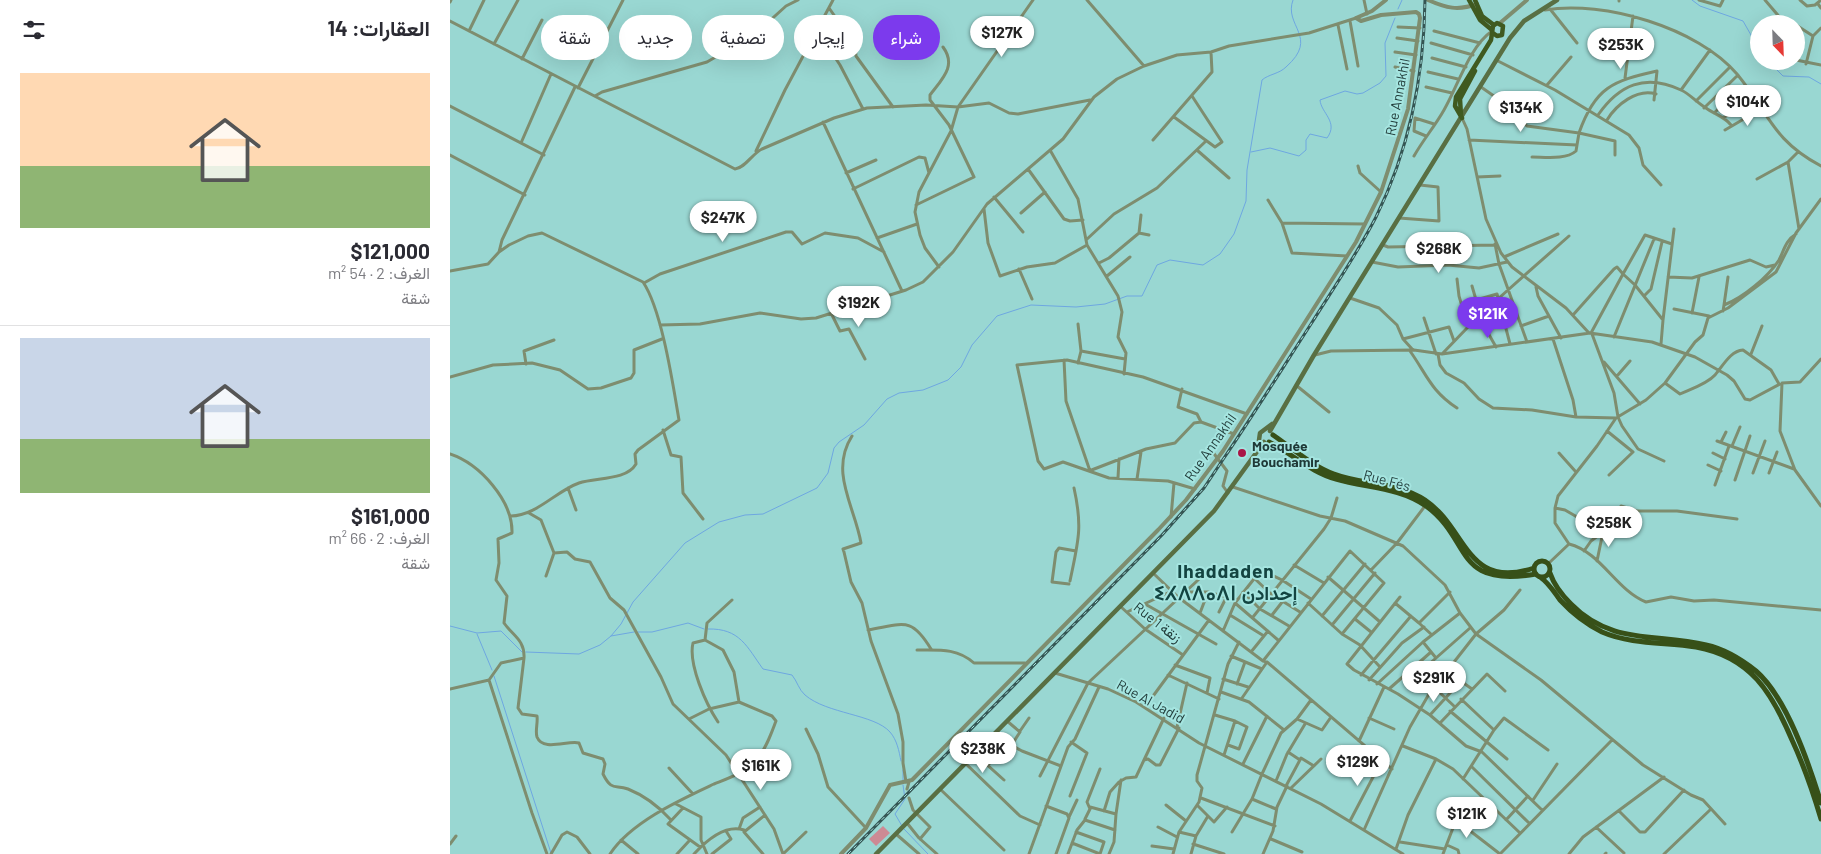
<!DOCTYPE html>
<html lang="ar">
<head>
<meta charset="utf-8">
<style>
	body { margin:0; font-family:Barlow,Vazirmatn,"Noto Sans Tifinagh",sans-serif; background:#f7f7f7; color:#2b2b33; direction:rtl; height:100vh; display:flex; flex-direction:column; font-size:19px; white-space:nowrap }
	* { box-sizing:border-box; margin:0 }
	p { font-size:16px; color:#7c7c81 }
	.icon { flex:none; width:28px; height:28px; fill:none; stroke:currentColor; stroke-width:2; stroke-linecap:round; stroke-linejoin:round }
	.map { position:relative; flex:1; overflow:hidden; direction:ltr }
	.drawer { display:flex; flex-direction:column; background:#fff; width:450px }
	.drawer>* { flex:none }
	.top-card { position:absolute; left:15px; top:15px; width:475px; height:45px; direction:rtl; display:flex; gap:10px }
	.needle { width:32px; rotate:157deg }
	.tools { position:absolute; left:1300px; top:15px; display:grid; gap:10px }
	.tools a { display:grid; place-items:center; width:55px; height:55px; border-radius:50%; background:#fff; box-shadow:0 5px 20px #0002; font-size:25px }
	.price { position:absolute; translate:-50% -42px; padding:0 11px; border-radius:18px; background:#fff; color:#222; font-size:16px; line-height:32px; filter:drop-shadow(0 1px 2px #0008) }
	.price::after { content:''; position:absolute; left:50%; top:30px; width:15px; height:11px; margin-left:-8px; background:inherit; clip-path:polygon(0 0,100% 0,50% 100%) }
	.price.active { background:#7c3aed; color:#fff }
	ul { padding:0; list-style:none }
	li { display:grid; align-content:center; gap:10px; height:265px; padding:0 20px }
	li+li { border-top:1px solid #e1e1e2 }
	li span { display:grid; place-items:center; height:155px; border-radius:0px; color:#555 }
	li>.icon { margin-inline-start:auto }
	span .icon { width:90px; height:90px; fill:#fffc; stroke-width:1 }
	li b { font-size:21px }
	h2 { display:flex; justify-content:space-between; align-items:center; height:60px; padding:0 20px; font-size:21px }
	.pill { padding:0 18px; border-radius:22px; background:#fff; box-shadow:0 5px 20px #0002; font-size:18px; line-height:45px }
	.pill.active { background:#7c3aed; color:#fff }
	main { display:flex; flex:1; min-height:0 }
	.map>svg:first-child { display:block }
	.green { fill:#cd8a94 }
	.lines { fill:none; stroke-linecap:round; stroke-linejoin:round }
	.stream { stroke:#6ea7e1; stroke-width:1 }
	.minor { stroke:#7e8d6f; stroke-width:3 }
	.tertiary { stroke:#7e8d6f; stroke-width:4 }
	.secondary { stroke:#596f43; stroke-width:4.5 }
	.primary { stroke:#405a20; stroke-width:4.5 }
	.trunk { stroke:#375018; stroke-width:5 }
	.rail-casing { stroke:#355553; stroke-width:3 }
	.rail { stroke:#a5e5e0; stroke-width:1; stroke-dasharray:4; stroke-linecap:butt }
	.poi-dot { fill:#a91546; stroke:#a5e5e0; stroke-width:2 }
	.labels { text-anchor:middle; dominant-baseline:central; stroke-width:4; stroke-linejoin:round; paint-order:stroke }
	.street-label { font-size:14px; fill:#1f3937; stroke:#a5e5e0 }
	.poi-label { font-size:14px; font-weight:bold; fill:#1f3937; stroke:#a5e5e0; text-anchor:start }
	.district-label { font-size:19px; font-weight:bold; letter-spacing:1px; fill:#134441; stroke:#a5e5e0 }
</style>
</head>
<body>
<main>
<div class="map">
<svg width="1371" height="854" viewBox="0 0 1371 854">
	<rect width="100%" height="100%" fill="#99d7d2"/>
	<path class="green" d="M433,826L440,833L426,846L419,839Z"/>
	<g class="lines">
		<path class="stream" d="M1242,0L1250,6L1293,21L1309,49
			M948,9L952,0
			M1318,61L1333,76L1359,77L1371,84
			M801,152L820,148L849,156L856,150V140L860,134L877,138C889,122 871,113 870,100L895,91L907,94L913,93L930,83L936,76L935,43L945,18
			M0,626L27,633L51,631L72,652
			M258,629C290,628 297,647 313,669L342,675C347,681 349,690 355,695C377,714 424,714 440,732C447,740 449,751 451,761
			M188,632H202L238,623L254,629
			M27,634L42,670
			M161,636L184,632
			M76,652L129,654L150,645L161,636L171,624L183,602L235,543L269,522L295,515L313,514L367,488L378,473L384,448L389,442L414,425L437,399L449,393L473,390L498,380L511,367L522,345L547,316L581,305L626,307L655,304L677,296H692L707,265L720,260L753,265L770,254L784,234L796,201L797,170L812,80C819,74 829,74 836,67C870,37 833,26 843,0
			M44,676L101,853
			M453,781V770
			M452,826L445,814L455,799L453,785
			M454,829L478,854"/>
		<path class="minor" d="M637,0L694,66
			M914,0L917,14
			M1169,0V1
			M1249,0L1270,6L1273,0
			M1315,0L1332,20L1342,24
			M1350,0L1357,6L1365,5L1371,0
			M0,2L1,0
			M1368,4L1371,8
			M379,8L405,45L406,56L443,107
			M1100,9L1127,43
			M1095,10C1154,0 1248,28 1287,74C1319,113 1322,140 1371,166
			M0,21L285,169C295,168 302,154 312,149L384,118L417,108L476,105L508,107L539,103L559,113L568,114L640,100
			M900,21L908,66
			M888,25L897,69
			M1346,25L1363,36
			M948,27L970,28
			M367,30L390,65L413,109
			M19,31L34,0
			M984,31L1030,43
			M947,38L968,41
			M981,43L1023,55
			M44,44L68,0
			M945,52L966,55
			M982,58L1016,67
			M72,59L92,20
			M1046,60L1105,90L1179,135L1189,148L1193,165L1211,185
			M1346,60L1371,65
			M1356,64L1363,36L1371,28
			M945,67L964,71
			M978,72L1008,79
			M1175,78L1183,16
			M1097,85L1121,57
			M976,87L1002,93
			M1031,87L1051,101L1077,126L1129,133C1145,87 1163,81 1207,71L1204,100
			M128,88L173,0
			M1231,90L1260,50
			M145,96L152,92L257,62L305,34L336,6L348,0
			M1246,101L1280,67
			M0,106L94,155
			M1254,108L1288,75
			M1264,113L1277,101L1270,92
			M1148,115C1169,85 1195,73 1231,90C1240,94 1247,103 1256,108C1264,114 1275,117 1281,125
			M724,117L765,147L772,142L742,96
			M1012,118L1017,129L1036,219L1051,253L1062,267L1116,308L1139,333
			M1273,118L1304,99
			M1157,120C1166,105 1187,88 1206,94
			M373,122L452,291
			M1074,123L1081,104
			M1275,130L1311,109
			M976,136L964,131L965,118L984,124
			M703,140L762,72L761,52
			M1019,140L1127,145L1129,133L1165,141V155
			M71,143L101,74
			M600,150L628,199L637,245L668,296L672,312L668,337L676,353L674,374
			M306,151L335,90L383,0
			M748,151L779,178
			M0,155L75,195
			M964,156C973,140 985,126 994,110C1008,86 1019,47 1042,31
			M1082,157C1095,157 1116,160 1126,151L1127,145
			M1338,162L1349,229
			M908,166L910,173L931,192
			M578,169L614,219L620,221L633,220
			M396,173L426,160
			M1027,177L1050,176
			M1307,179L1338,162L1348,152
			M403,189L469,157L475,158L479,173
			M544,197L573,232
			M818,200L832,223L842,253L897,256
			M466,205L524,177L499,125L480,100V95C492,79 507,66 493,47
			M534,209L538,243L550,276L577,267L605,263L637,245
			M571,213L595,192
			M949,218L989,221L988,187L970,185
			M832,223L915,224
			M689,233L691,215
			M427,238L467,224
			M636,240L664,214L707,188L756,141
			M1045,244L1049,264L1077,342
			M933,245L938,247L1044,245
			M49,252L52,240L125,87
			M1054,257L1108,234
			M922,262L948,267L998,265L1029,268L1057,262
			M649,263L659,258L689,233L699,235
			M489,267L475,248L470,235L465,212L469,192L501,131L508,107L583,0
			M569,269L582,299
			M0,271L38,264L49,252L59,245L78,236L92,233L193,282C212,310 223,385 229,420L188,450L185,454L186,464C176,481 146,477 129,483C106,491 86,516 61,516
			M657,276L680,257
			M1218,277L1242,278L1300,260L1316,267L1325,265
			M194,283L210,274L336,232H342L352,244L375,233L408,238L434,252
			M1022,286L1033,324L1046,347
			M1086,287L1088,296L1111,338
			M1194,296L1201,289L1212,242
			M900,298L929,308L947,325L953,339L963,350
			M1049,298L1119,236
			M1026,300L1047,294L1060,344
			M1274,305L1278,277
			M1028,308L1049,302
			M1224,309L1259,316
			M1273,311L1274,305C1293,298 1318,277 1329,260C1334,250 1336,240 1346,234
			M381,313L390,331L399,329L415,359
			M1242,313L1249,277
			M1123,315L1164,269L1167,267L1173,274L1195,235L1222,244
			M974,318L986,354
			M1213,320L1224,229
			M210,325L250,324L310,313L351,319L366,318L456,290L473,282L503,252L537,204L613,139L644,97L667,79L694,66L727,55L761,52L779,46L859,33L906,18
			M1071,326L1099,316
			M1141,333L1173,274L1185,285L1213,320L1211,344
			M1142,334L1164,393L1168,417L1172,426L1188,449L1214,461
			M1164,337L1204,239
			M953,339L999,327L1004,341
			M1103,339L1123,400L1126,417
			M631,351L675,359
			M960,351C977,375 981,391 1007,408
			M988,354L990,365L996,373L1014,383L1029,399L1043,408L1082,410L1126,417L1166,418L1196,400L1215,383L1245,342L1253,335L1258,318L1278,308L1326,272L1346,233L1371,199
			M992,354L1018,327L1009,296L1007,279
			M1301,354L1312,326
			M865,355L881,351L964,350L992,354L1140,333L1202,342L1245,357L1277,375L1284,381L1295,399L1300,400L1332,383L1350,382L1371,359
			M614,360L616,401L640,471
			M1154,362L1190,404
			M628,363L631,351L628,324
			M76,364L74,351L104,340
			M1167,376L1180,361
			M0,377L43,365L82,363L110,370L138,389L151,388L181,378L184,373V350L212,339
			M1215,383L1230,394C1241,389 1257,384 1265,375C1273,366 1280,351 1293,350L1321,370L1329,384
			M1332,383L1330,431L1345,470L1371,506
			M847,386L879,412
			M732,389L728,407L747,414L751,422
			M213,430L221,455L231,457L233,493L253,519
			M778,431L760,446L762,451L777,471L773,486L778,493
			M1157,431L1183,452L1159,475
			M402,436C379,472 405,507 411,543L393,549L394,552L401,582L412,603L421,641L448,714L453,742V763L456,782
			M1267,441L1344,469
			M1271,442L1276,432
			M1282,446L1290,427
			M1109,453L1126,472
			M1263,453L1275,459
			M0,454C30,464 63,501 62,533L48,539L49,563L46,580L57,596L54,623C63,636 75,640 74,658L51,663L39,680L0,689
			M1258,465L1271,471
			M639,471L696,449L725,443L744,423L751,422L784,434
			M1303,473L1315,441
			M1319,473L1327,452
			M668,478L669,459
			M687,479L691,452
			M1285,480L1300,436
			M1265,485L1279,446
			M783,487L870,516L895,521L953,546L995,585L1010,613L1026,634L1091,680L1193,765L1241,795L1253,800L1275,824
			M118,488L126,510
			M745,489L718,481L659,478L613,462L594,469L588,461L567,365L617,360L693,377L797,414
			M1105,508L1115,510L1153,532L1147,561
			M79,513L91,520L104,553
			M721,517L724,483
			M1119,544C1151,552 1166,590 1196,602L1221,597L1244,601L1264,600L1371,610
			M1134,551L1141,541L1153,532L1171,506L1187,511H1227L1287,519
			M1099,563L1119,544L1105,523V508L1108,496L1147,446L1166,418
			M844,565L874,583
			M921,570L947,543L975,506
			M703,573L728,597L813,661L817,662L942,769
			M96,576L104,553L117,552L125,559L140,562L160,598L174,610L211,677L223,704L276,755L324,829L333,854
			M878,577L929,621
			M804,578L821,594L850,612
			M620,581C628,542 633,528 624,488
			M619,584L602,582L606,552L609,548L626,551
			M735,592H758L787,600
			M793,592L810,609L839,626
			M950,597L897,664L904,670L948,694L980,715L1016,746L1032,752L1092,810
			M785,603L828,640
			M858,603L892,634L910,645L930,667
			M945,603L969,623
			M695,604L766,644
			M670,606L695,629L733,655
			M677,612L722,591
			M769,612L777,596
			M750,613L758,592
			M780,615L814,636
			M822,615L833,601
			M872,616L915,564
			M803,617L874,529L881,518L887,498
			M905,619L921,632
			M882,625L925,573
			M418,630C454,624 461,616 481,649
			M773,631L785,603L811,570L832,580L861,599
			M982,635L969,623L1000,592
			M255,640L257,623L282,600
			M973,642L986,658
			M467,650C489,650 507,648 524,663H575
			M801,652L818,631
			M781,656L812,669
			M74,658L68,708L72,714L87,716C88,723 85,731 87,737C93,752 118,740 129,743L133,753L153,759L155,764L153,774C162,792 165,784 178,789C193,795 209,807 220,819
			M813,661L900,551L934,583L892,634
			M725,665L760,678L757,693
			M998,672L1022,689
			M605,673L658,689L686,702L749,743L871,804L953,854
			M718,675L769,699
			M911,675L961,616
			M773,679L798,687
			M39,680L82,813L97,854
			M919,680L952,643L974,627
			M787,684L795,662
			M927,684L973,642L1010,613
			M939,689L981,652
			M771,692L799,702L834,730
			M792,698L817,662
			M1011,699L1044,730
			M695,707L759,620
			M1005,707L969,673L1020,628
			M1000,711L1057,759
			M765,715L785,721L774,755
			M980,715L1011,681
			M919,718L944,729
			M847,719L872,730L881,717
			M557,721L570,732L561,746
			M268,722C256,704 238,664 243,643L255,640L273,650L284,672L289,702
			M990,723L1037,674L1055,691
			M727,727L737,683
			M356,729L368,754L378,787L416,828
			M570,731L579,718
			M543,735L572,751L611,766
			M909,741L934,687
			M778,745L789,749L797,727L785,721
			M953,746L986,759L1003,769L1070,833
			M838,752L850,760
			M525,754L554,780
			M694,760L714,718
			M515,763L570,816L590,825
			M793,764L817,716
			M538,765L546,756
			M1022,767L1079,823
			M219,768L243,794
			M590,776L638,683L763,566
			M1013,779L1044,730L1054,718L1098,750
			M826,781L837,754L855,724
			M836,786L851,758L864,766
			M841,788L871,759
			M457,789L459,782
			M490,789L554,850
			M620,796L637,753L621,742
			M459,798L463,810L480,827L470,839
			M751,798L825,826
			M802,799L826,809
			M1083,800L1107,764
			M226,804L251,817V840L257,854
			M716,805L736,821
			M747,805L764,822L777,807
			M596,806L617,814L619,818L606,854
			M640,807L666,814L671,780
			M233,808L218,824L250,847
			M654,811L660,792L669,782L676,778L686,777L694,760L698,759L706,765H710L729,728
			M1169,811L1190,832H1195L1234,790
			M619,817L627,800
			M635,819L640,809L637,802L650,769
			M1056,820L1078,796
			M900,821L932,760
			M457,823L469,838L487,854
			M708,827L727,837
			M1146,827L1174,853
			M289,829L293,818L310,807
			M914,830L960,727L979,694L1026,634L1054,610L1070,590
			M626,832L654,842L650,854
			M729,832L746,836
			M782,832L802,799L812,774L831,733L847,719L861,700
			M446,834L469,854
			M821,839L852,852
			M171,840L188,854
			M950,842L995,849
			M622,843L650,854
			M0,844L6,836
			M743,844L774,854
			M997,845L1008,850L1009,854
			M702,846L724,849
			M946,849L958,815L986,759
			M101,854L112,835L117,832L127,837L140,854
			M160,854C181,822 230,800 264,784C279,778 297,772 307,759C316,749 321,734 326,721L322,716L289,702L259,709L239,719
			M227,854L239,841
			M244,854C255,842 275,824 294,830
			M262,854L281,839L276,831
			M313,854L294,832L315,815
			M333,854L356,832
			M579,854L618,747L625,739L649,687
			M618,854L627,830L635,820L665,830
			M659,854L664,842L666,814
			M723,854L729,832L749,802L752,788L747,781V775L778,664L789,642
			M741,854L746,836L758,816
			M813,854L823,831L827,807L837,786
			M993,854L1006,820L1050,854
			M1050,854L1162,740
			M1119,854L1133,837L1214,777
			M1155,854L1156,853
			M1214,854L1261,809"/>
		<path class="tertiary" d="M978,0C996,8 1008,11 1027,4
			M906,18L922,11L936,0
			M1050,23L1077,0
			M391,854L416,828L440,785L462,780L708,530L736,500L773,451L906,242L931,192L958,109L970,18L969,14L966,12L931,15L911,21L906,18"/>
		<path class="secondary" d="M820,431L864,355L1060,38L1074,21L1107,0
			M808,447L810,433L822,424
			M426,854L764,511L814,442"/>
		<path class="primary" d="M1019,0L1030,20L1042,30
			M1025,0L1032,16L1044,25
			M1011,116L1010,99L1025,71
			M1012,118L1005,106L1006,97L1041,40L1043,26L1047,23L1053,26L1052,35L1047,36L1043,33"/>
		<path class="trunk" d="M823,435C842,448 862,466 884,474C913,485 948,482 975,500C1017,528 1016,591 1084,568
			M819,442C841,453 862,473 886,479C916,488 949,487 976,506C1023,540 1002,588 1086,574
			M1084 569a8 8 0 1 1 16 0a8 8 0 1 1-16 0Z
			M1100,573C1104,585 1112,595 1121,604C1161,645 1206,633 1256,645C1274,649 1291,659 1306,671C1337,698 1359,764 1371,803
			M1090,577C1099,583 1104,592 1110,600C1122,613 1136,624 1152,632C1182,645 1215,642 1246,647C1301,657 1322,693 1342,740C1354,766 1363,792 1371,819"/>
		<g class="rail-casing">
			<path id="rail" d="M398,854L712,535L754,488L774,458C804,414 832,369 861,324C883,289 907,254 926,217C960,148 974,76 975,0"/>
		</g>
		<use href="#rail" class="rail"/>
	</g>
	<circle class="poi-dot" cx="792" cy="453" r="5"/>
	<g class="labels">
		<g class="street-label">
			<text transform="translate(947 97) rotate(-79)">Rue Annakhil</text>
			<text transform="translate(760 447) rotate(-55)">Rue Annakhil</text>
			<text transform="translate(937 480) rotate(15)">Rue Fés</text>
			<text transform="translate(708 622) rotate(38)">Rue 1 زنقة</text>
			<text transform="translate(701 701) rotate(29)">Rue Al Jadid</text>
		</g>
		<g class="poi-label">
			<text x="802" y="445">Mosquée<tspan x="802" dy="16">Bouchamir</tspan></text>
		</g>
		<g class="district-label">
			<text x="776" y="570">Ihaddaden<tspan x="776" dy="22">ⵉⵃⴷⴷⴰⴷⵏ إحدادن</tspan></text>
		</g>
	</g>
</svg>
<div class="tools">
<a><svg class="needle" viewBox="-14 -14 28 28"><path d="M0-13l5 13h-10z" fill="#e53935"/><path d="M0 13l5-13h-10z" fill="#7c7c81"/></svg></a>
</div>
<b class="price" style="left:552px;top:58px">$127K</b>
<b class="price" style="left:1171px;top:70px">$253K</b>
<b class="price" style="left:1298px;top:127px">$104K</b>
<b class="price" style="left:1071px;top:133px">$134K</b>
<b class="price" style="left:273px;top:243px">$247K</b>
<b class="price" style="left:989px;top:274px">$268K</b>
<b class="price" style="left:409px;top:328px">$192K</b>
<b class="price active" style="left:1038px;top:339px">$121K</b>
<b class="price" style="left:1159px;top:548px">$258K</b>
<b class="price" style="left:984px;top:703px">$291K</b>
<b class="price" style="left:533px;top:774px">$238K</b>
<b class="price" style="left:908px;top:787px">$129K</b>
<b class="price" style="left:311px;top:791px">$161K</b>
<b class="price" style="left:1017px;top:839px">$121K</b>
<div class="top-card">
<a class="pill active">شراء</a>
<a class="pill">إيجار</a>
<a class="pill">تصفية</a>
<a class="pill">جديد</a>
<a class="pill">شقة</a>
</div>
</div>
<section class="drawer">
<h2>العقارات: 14<svg class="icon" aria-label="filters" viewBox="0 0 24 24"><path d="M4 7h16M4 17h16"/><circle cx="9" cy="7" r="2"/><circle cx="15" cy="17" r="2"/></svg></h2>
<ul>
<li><span style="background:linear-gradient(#ffd9b3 60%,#8fb573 0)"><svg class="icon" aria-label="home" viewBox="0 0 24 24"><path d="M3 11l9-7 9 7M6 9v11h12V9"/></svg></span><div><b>$121,000</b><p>الغرف: 2 · 54 m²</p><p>شقة</p></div></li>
<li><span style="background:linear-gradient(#c9d6e8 65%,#8fb573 0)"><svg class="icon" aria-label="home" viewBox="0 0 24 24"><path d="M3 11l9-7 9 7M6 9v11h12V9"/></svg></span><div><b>$161,000</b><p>الغرف: 2 · 66 m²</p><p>شقة</p></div></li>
</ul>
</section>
</main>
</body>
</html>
